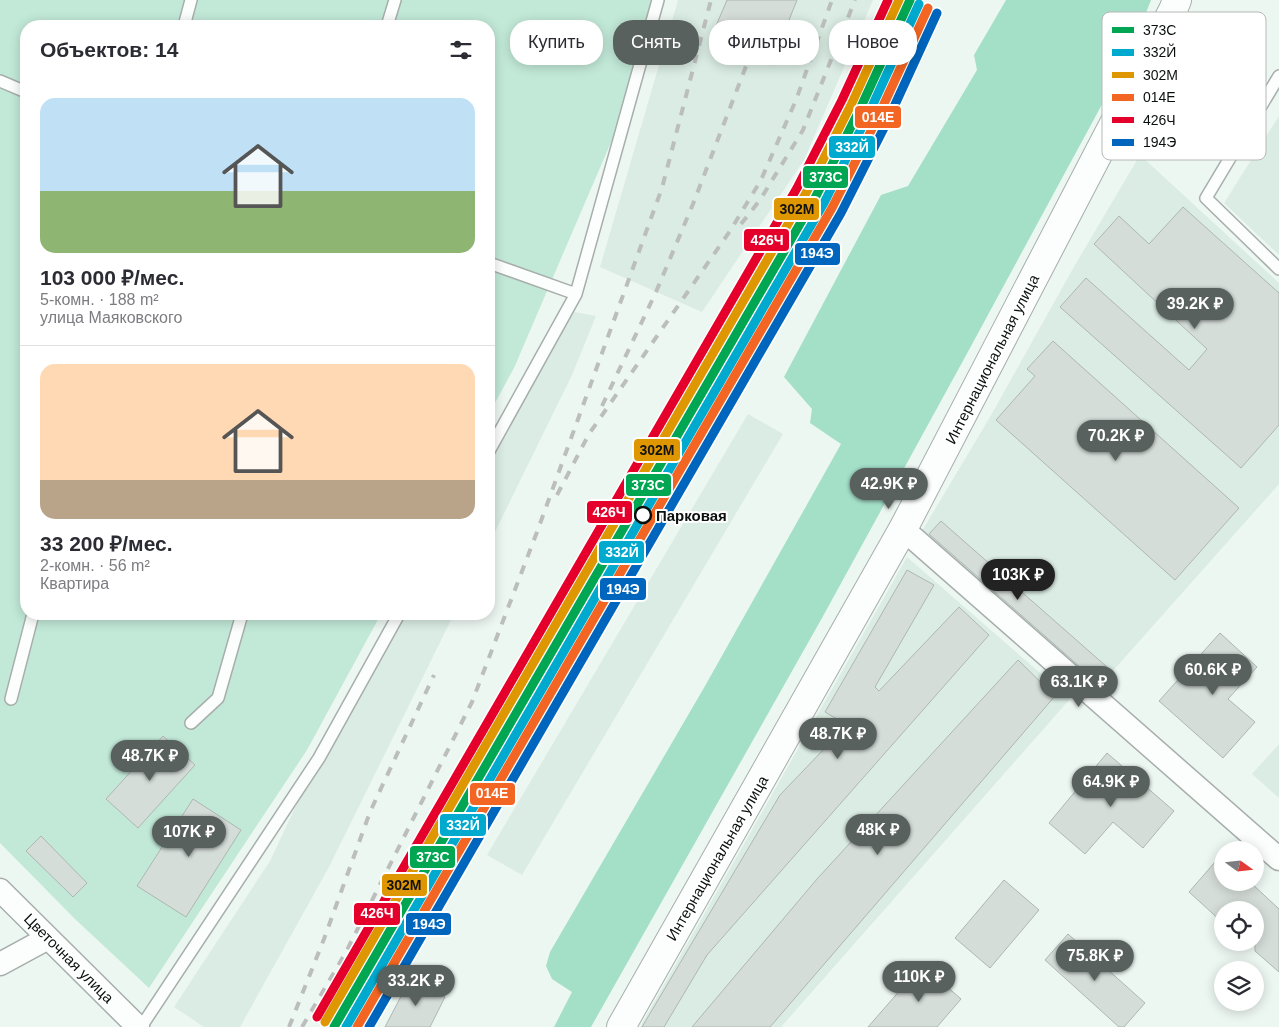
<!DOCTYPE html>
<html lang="ru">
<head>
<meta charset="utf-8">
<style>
	body { margin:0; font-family:Helvetica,sans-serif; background:#f7f7f7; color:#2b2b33; height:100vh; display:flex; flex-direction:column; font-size:19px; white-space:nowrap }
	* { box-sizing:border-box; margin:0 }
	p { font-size:16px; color:#7c7c81 }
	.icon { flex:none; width:28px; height:28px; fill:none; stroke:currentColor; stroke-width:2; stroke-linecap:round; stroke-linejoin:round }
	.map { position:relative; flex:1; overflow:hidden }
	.panel { position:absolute; left:20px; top:20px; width:475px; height:600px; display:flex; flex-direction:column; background:#fff; border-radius:20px; box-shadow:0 2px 12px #0003 }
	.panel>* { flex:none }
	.banner { position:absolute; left:510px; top:20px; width:475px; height:45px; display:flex; gap:10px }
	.needle { width:32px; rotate:105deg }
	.fabs { position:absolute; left:1214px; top:841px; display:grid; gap:10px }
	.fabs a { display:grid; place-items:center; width:50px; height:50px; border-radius:50%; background:#fff; box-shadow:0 2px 12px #0003; font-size:25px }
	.price { position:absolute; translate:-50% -42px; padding:0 11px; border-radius:18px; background:#59615e; color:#fff; font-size:16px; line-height:32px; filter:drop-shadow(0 1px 2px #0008) }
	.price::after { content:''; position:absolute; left:50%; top:30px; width:15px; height:11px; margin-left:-8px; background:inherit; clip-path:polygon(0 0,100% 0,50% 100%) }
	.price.active { background:#222; color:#fff }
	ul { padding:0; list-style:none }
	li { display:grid; align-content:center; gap:10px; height:265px; padding:0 20px }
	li+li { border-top:1px solid #e1e1e2 }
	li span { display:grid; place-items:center; height:155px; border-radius:15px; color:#555 }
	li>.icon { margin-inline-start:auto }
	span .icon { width:90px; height:90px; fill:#fffc; stroke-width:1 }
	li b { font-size:21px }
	h2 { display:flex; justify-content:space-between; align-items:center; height:60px; padding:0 20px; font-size:21px }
	.chip { padding:0 18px; border-radius:20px; background:#fff; box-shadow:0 2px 12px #0003; font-size:18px; line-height:45px }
	.chip.active { background:#59615e; color:#fff }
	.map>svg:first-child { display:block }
	.built { fill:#daece3 }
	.green { fill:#c2e9d8 }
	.forest { fill:#a4dfc8 }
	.building { fill:#d5ddd9; stroke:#aeb6b2 }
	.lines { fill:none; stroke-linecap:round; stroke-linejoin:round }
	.lane-casing { stroke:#a7aeab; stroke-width:14 }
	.street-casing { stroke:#a7aeab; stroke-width:25 }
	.secondary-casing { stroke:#a7aeab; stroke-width:30 }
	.lane { stroke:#fcfefd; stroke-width:11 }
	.street { stroke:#fcfefd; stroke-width:22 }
	.secondary { stroke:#fcfefd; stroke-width:28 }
	.rail { stroke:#bbbebc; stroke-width:4; stroke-dasharray:9 9; stroke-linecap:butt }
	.rail-1-casing { stroke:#fff; stroke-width:12 }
	.rail-2-casing { stroke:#fff; stroke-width:12 }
	.rail-3-casing { stroke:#fff; stroke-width:12 }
	.rail-4-casing { stroke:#fff; stroke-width:12 }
	.rail-5-casing { stroke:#fff; stroke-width:12 }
	.rail-6-casing { stroke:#fff; stroke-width:12 }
	.rail-1 { stroke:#00a651; stroke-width:9 }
	.rail-2 { stroke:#00a9ce; stroke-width:9 }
	.rail-3 { stroke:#df9701; stroke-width:9 }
	.rail-4 { stroke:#f26522; stroke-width:9 }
	.rail-5 { stroke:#e4002b; stroke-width:9 }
	.rail-6 { stroke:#0065bd; stroke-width:9 }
	.stop-dot { fill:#fff; stroke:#0a100e; stroke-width:2.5 }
	.labels { text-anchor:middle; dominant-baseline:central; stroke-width:4; stroke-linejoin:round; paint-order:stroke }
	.street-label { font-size:15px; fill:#0a100e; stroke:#fff }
	.stop-label { font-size:15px; font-weight:bold; fill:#0a100e; stroke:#fff; text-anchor:start }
	.key { fill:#fff; stroke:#b6b7b7; stroke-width:1 }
	.key-label { font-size:14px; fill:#0a100e }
	.line-badge { stroke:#fff; stroke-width:2 }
	.badge-label { font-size:14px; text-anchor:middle; font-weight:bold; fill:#fff }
	.pale-badge-label { font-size:14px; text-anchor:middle; font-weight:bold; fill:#111 }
</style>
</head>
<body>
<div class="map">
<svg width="1279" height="1027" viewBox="0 0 1279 1027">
	<rect width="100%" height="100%" fill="#edf7f2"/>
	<path class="built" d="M678,0H873L804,160L702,312L600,267Z
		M1279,116V255L1224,203Z
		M1140,155L1279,283V484L1095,691L919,536L990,417L1075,265Z
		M564,310L596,316L572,375L489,544V443Z
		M748,414L783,434L522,875L487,855Z
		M907,557L1070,699L781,1027H640Z
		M396,614H454L329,867L240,1027H204L174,1007L270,861L310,776Z
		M1279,744V798L1252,774Z"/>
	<path class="green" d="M0,0H659L627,105L514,368L489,414V26H26V614H381L307,750L149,988L76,920L0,843Z"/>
	<path class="forest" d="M1006,0H1151L1142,23L1112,86L964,359L822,618L591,1027H554L572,992L552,979L546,966L550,952L705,686L841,444L810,423L812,409L784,377L881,195L908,186L977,70L974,55Z"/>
	<path class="building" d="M727,0H797L771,65L710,40Z
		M1183,207L1279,293V425L1241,468L1060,307L1086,278L1189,370L1207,349L1094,244L1119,216L1149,244Z
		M1053,341L1239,508L1175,580L996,420L1035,376L1027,369Z
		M941,521L1107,667L1096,681L929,534Z
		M907,570L934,585L875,687L879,691L959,607L989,635L707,955L664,1027H642L780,795L847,725L825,712Z
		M1220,633L1257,667L1228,699L1255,722L1223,758L1159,701Z
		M1018,660L1055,696L770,1027H692L817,879Z
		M163,736L195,765L138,828L106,799Z
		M1107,753L1174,811L1143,848L1113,822L1085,854L1049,823Z
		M193,799L241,830L186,917L137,886Z
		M41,836L87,883L73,897L26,851Z
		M1222,854V882H1250L1279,909V972L1255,951V910H1222V922L1189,892Z
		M1004,880L1039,910L990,968L955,938Z
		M1068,934L1145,1003L1124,1027H1119L1045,960Z
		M922,965L961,999L937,1027H868Z
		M410,979L445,997L430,1027H385Z"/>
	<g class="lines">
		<g class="lane-casing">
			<path id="lane" d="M184,26L191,0
				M387,26L395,0
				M1279,76L1206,198L1279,269
				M0,81L26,92
				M489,263L576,294
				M489,451L576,294L658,0
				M11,699L33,614
				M191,723L218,698L242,614
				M141,1027L319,758L399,614"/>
		</g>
		<g class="street-casing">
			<path id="street" d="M903,529L1279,859
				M0,890L138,1027
				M0,964L48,938"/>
		</g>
		<g class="secondary-casing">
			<path id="secondary" d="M621,1027L903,529L1173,10L1177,0"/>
		</g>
		<use href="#lane" class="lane"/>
		<use href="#street" class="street"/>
		<use href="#secondary" class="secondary"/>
		<path class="rail" d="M741,224L760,200L803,130L855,0
			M602,406L656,292L693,204L748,61
			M557,495L589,434L730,231L761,180L796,100L832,0
			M289,1027L324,939L370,812L434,675
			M302,1027L346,952L472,702L537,532L662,188L711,0"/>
		<g class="rail-1-casing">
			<path id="rail-1" d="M334,1027L815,198L860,109L910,0"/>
		</g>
		<g class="rail-2-casing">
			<path id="rail-2" d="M346,1027L824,203L869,113L919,4"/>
		</g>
		<g class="rail-3-casing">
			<path id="rail-3" d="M325,1022L806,193L851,105L899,0"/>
		</g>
		<g class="rail-4-casing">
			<path id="rail-4" d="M357,1027L832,208L878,117L928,8"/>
		</g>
		<g class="rail-5-casing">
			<path id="rail-5" d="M317,1017L797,188L842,100L888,0"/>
		</g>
		<g class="rail-6-casing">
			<path id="rail-6" d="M369,1027L841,213L887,122L937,13"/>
		</g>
		<use href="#rail-1" class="rail-1"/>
		<use href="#rail-2" class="rail-2"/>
		<use href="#rail-3" class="rail-3"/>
		<use href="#rail-4" class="rail-4"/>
		<use href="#rail-5" class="rail-5"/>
		<use href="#rail-6" class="rail-6"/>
	</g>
	<circle class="stop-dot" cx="643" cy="515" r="8"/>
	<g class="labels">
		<g class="street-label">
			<text transform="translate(992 359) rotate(-63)">Интернациональная улица</text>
			<text transform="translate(717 858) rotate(-60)">Интернациональная улица</text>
			<text transform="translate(69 958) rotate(45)">Цветочная улица</text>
		</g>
		<g class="stop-label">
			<text x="656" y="515">Парковая</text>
		</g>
	</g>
	<rect x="1102" y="12" width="164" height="148" rx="8" class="key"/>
	<rect x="1112" y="27" width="22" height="6" fill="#00a651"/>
	<rect x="1112" y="49" width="22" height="7" fill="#00a9ce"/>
	<rect x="1112" y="72" width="22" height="6" fill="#df9701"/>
	<rect x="1112" y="94" width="22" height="7" fill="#f26522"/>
	<rect x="1112" y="117" width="22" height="6" fill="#e4002b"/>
	<rect x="1112" y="139" width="22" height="7" fill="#0065bd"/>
	<g class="key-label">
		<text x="1143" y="35">373C</text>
		<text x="1143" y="57">332Й</text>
		<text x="1143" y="80">302М</text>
		<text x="1143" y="102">014Е</text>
		<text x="1143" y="125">426Ч</text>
		<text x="1143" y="147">194Э</text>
	</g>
	<g class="line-badge">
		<rect x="854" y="105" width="48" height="24" rx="5" fill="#f26522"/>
		<rect x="828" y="135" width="48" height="24" rx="5" fill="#00a9ce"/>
		<rect x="802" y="165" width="47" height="24" rx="5" fill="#00a651"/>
		<rect x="773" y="197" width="47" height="24" rx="5" fill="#df9701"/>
		<rect x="743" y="228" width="47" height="24" rx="5" fill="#e4002b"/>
		<rect x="794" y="242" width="47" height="24" rx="5" fill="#0065bd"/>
		<rect x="633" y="438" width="48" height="24" rx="5" fill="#df9701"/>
		<rect x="625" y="473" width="47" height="24" rx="5" fill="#00a651"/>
		<rect x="586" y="500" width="47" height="24" rx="5" fill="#e4002b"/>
		<rect x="598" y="540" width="47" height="24" rx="5" fill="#00a9ce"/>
		<rect x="599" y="577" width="48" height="24" rx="5" fill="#0065bd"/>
		<rect x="469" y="782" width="47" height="24" rx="5" fill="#f26522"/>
		<rect x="439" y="813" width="48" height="24" rx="5" fill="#00a9ce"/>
		<rect x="409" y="845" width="47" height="24" rx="5" fill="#00a651"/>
		<rect x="381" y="873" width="47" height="24" rx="5" fill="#df9701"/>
		<rect x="353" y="902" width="48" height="24" rx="5" fill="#e4002b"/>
		<rect x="405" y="912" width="47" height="24" rx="5" fill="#0065bd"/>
	</g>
	<g class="badge-label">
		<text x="878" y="122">014Е</text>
		<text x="852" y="152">332Й</text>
		<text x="826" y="182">373C</text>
		<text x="767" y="245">426Ч</text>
		<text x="817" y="258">194Э</text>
		<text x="648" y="490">373C</text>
		<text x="609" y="517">426Ч</text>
		<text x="622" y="557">332Й</text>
		<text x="623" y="594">194Э</text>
		<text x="492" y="798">014Е</text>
		<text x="463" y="830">332Й</text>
		<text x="433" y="862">373C</text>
		<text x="377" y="918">426Ч</text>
		<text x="429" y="929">194Э</text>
	</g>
	<g class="pale-badge-label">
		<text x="797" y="214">302М</text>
		<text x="657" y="455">302М</text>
		<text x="404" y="890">302М</text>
	</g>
</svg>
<div class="fabs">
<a><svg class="needle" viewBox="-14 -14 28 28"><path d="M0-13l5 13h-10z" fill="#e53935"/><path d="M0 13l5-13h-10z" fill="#7c7c81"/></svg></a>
<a><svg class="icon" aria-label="locate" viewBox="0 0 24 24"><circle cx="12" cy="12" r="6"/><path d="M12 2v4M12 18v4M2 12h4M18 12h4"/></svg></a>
<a><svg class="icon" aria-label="layers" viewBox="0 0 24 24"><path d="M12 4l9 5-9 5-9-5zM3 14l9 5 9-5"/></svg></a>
</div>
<b class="price" style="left:1195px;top:330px">39.2K ₽</b>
<b class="price" style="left:1116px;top:462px">70.2K ₽</b>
<b class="price" style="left:889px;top:510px">42.9K ₽</b>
<b class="price active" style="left:1018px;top:601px">103K ₽</b>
<b class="price" style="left:1213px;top:696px">60.6K ₽</b>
<b class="price" style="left:1079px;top:708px">63.1K ₽</b>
<b class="price" style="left:838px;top:760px">48.7K ₽</b>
<b class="price" style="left:150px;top:782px">48.7K ₽</b>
<b class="price" style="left:1111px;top:808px">64.9K ₽</b>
<b class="price" style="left:878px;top:856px">48K ₽</b>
<b class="price" style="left:189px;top:858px">107K ₽</b>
<b class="price" style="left:1095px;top:982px">75.8K ₽</b>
<b class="price" style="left:919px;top:1003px">110K ₽</b>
<b class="price" style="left:416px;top:1007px">33.2K ₽</b>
<div class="banner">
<a class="chip">Купить</a>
<a class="chip active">Снять</a>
<a class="chip">Фильтры</a>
<a class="chip">Новое</a>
</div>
<section class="panel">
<h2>Объектов: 14<svg class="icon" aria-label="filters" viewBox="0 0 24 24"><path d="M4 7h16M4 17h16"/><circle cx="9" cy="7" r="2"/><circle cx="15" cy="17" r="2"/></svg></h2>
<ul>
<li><span style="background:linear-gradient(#bfe0f5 60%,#8fb573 0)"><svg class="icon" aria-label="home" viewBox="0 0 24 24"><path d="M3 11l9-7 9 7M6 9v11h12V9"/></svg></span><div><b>103 000 ₽/мес.</b><p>5-комн. · 188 m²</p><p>улица Маяковского</p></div></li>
<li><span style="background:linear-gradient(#ffd9b3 75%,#b9a48a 0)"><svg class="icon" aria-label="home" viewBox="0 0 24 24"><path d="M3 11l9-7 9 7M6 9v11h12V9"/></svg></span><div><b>33 200 ₽/мес.</b><p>2-комн. · 56 m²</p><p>Квартира</p></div></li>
</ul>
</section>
</div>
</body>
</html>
